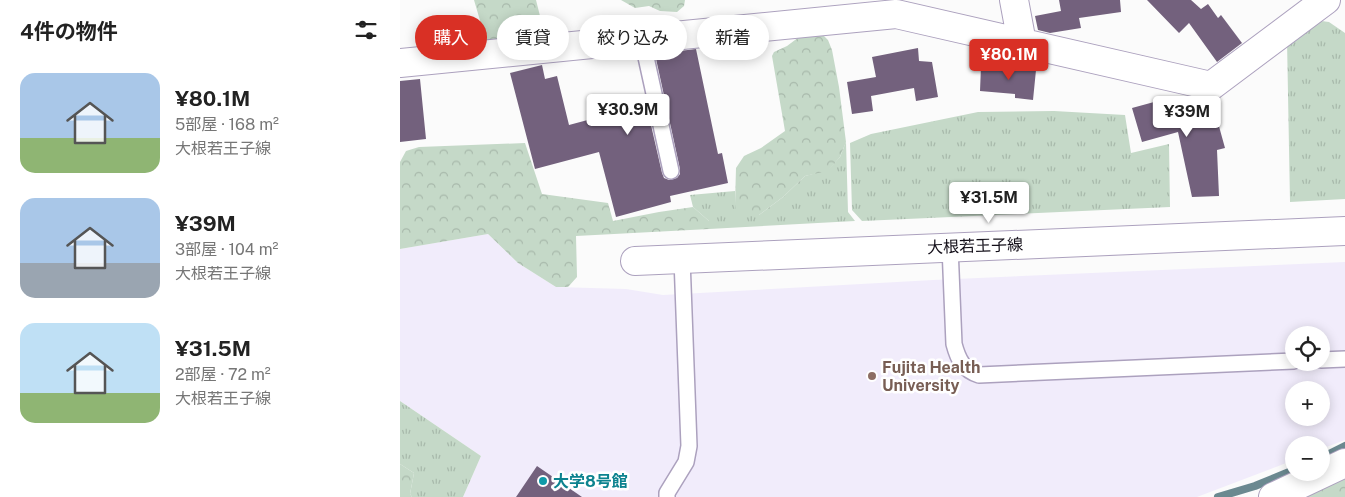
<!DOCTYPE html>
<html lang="ja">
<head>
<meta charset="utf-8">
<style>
	body { margin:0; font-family:"Public Sans","Noto Sans JP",sans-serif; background:#f6f6f6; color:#222; height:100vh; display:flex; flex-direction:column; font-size:19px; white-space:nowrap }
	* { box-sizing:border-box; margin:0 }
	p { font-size:16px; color:#767676 }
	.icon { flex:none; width:28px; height:28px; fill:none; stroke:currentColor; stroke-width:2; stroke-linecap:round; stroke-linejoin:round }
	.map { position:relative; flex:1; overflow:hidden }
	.side { display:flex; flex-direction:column; background:#fff; width:400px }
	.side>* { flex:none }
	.banner { position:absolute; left:15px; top:15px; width:475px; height:45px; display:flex; gap:10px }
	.controls { position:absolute; left:885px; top:326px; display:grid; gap:10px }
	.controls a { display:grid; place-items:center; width:45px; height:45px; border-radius:50%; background:#fff; box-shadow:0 2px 12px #0003; font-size:25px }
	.price { position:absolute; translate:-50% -42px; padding:0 11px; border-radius:5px; background:#fff; color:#222; font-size:16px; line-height:32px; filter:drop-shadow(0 1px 2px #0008) }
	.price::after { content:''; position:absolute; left:50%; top:30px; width:15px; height:11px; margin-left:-8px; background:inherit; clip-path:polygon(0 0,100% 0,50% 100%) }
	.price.on { background:#d93025; color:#fff }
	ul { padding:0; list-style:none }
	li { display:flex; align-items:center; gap:15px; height:125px; padding:0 20px }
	li span { display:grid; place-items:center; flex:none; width:140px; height:100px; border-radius:15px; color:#555 }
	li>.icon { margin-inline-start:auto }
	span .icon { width:60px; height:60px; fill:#fffc; stroke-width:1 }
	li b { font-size:21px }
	h2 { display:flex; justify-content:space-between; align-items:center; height:60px; padding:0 20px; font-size:21px }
	.pill { padding:0 18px; border-radius:22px; background:#fff; box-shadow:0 2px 12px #0003; font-size:18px; line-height:45px }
	.pill.on { background:#d93025; color:#fff }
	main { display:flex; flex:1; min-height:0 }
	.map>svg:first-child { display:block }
	.built { fill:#f1ecfb; fill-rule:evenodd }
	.grass { fill:url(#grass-tufts) }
	.forest { fill:url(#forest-crowns) }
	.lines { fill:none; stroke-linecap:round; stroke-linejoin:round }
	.stream { stroke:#6b8990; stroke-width:8 }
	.building { fill:#73617d }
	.service-casing { stroke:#aca1be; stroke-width:18 }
	.minor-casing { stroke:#aca1be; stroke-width:30 }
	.tertiary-casing { stroke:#aca1be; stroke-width:30 }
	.service { stroke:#fff; stroke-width:15 }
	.minor { stroke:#fff; stroke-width:28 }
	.tertiary { stroke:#fff; stroke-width:28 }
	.education-dot { fill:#8d6e63; stroke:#fff; stroke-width:2 }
	.culture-dot { fill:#0f9aa8; stroke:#fff; stroke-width:2 }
	.labels { text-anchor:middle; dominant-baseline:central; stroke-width:5; stroke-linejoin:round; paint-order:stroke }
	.street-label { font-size:16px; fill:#110d17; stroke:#fff }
	.education-label { font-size:16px; font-weight:bold; fill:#785e54; stroke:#fff; text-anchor:start }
	.culture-label { font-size:16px; font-weight:bold; fill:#0d838f; stroke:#fff; text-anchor:start }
</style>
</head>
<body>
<main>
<section class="side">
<h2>4件の物件<svg class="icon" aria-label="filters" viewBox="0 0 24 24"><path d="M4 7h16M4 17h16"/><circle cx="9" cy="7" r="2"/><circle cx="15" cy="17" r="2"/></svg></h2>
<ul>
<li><span style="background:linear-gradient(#a9c7e8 65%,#8fb573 0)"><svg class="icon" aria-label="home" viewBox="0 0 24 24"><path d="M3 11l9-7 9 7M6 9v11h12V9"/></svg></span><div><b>¥80.1M</b><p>5部屋 · 168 m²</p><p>大根若王子線</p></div></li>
<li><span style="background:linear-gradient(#a9c7e8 65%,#9aa5b1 0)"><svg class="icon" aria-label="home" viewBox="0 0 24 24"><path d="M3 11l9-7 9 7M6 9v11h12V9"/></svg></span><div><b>¥39M</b><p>3部屋 · 104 m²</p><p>大根若王子線</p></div></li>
<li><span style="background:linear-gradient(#bfe0f5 70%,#8fb573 0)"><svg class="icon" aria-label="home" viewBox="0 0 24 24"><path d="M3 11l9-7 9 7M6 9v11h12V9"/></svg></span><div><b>¥31.5M</b><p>2部屋 · 72 m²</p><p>大根若王子線</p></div></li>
</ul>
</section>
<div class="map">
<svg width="945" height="497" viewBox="0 0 945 497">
	<defs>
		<pattern id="grass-tufts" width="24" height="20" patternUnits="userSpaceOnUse" patternTransform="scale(1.25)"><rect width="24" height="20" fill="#c5d9c8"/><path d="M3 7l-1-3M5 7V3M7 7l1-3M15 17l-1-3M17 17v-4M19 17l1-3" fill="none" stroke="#a8b9ab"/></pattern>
		<pattern id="forest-crowns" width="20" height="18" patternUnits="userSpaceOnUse" patternTransform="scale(1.25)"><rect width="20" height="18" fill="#c5d9c8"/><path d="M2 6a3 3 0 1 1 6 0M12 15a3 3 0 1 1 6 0" fill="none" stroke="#a8b9ab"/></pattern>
	</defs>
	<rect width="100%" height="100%" fill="#fbfbfb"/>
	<path class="built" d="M88,234L118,263L156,287L226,289L263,295L533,280L945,262V440L921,449V445H894V460L797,497H63L81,456L0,401V249ZM894,335H921V362H894ZM894,390H921V418H894Z"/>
	<path class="grass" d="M913,20L929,22L945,33V199L890,202L887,40Z
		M654,111L725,115L731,153L769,144L770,207L462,221L452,210L450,143L471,134L578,112Z
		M446,142L448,212L455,221L309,229V221L293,207L290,195L335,191V204L359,215L383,197L405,176L428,170L440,157Z
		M0,401L81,456L63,497H12L10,494L14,473L0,464Z"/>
	<path class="forest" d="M74,0H136L145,36L86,41Z
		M221,0H285L284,6L277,12L260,11L249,6L235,8Z
		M423,35L428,40L432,50L439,87L446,142L440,157L428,171L405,176L383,197L359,215L347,216L337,213L335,204L336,168L344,156L361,148L385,131L372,56L374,52L387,46L399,37Z
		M125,143L142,194L208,203L213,221L259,212L293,207L309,221V229L176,236L177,277L168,287H156L118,263L88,234L0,249V162L6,151L19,147Z
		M0,464L14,473L10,494L12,497H0Z
		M945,477V497H906Z"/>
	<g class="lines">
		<path class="stream" d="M921,458L945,446
			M818,497L855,486L894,470"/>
	</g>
	<path class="building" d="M659,0H720L721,12L679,18L681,28L650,33L638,30L635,16L661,11Z
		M747,0H791L801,9L808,4L818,18L821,15L842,43L817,62L789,23L779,33Z
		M518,48L519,61L532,62L538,97L516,101L514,88L471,96L473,111L452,114L447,82L476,77L472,57Z
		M296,49L318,154L322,153L328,183L270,196L271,202L216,217L199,152L135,169L110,73L142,65L145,79L157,76L169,125L210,114L212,121L248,112L262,173L264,178L269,180L277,178L280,174V169L255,54Z
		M581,66L636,70L633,100L615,98V94L580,91Z
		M20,79L26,139L0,142V81Z
		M795,98L812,101L825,148L817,150L819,196L792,197L778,132L742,142L732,108L765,99L766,103L771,102V105Z
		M137,466L182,497H116Z"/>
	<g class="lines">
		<g class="service-casing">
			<path id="service" d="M242,39L271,171
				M550,247L554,344C558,359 563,370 579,375L894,361
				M921,360L945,359
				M267,497V493L286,462L289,446L282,259"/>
		</g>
		<g class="minor-casing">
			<path id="minor" d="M614,0L622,43
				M0,63L496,14L811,86L926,0
				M873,497L945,463"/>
		</g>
		<g class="tertiary-casing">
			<path id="tertiary" d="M235,261L945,231"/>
		</g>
		<use href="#service" class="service"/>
		<use href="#minor" class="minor"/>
		<use href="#tertiary" class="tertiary"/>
	</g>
	<circle class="education-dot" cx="472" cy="376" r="5"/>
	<circle class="culture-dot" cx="143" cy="481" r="5"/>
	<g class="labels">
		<g class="street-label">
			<text transform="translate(575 246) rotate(-2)">大根若王子線</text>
		</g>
		<g class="education-label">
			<text x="482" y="367">Fujita Health<tspan x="482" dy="18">University</tspan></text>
		</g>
		<g class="culture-label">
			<text x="153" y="481">大学8号館</text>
		</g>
	</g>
</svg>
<div class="controls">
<a><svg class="icon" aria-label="locate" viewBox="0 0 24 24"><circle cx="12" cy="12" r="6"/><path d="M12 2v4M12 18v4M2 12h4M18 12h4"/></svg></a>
<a>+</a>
<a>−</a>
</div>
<b class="price on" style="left:609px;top:81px">¥80.1M</b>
<b class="price" style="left:228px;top:136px">¥30.9M</b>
<b class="price" style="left:787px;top:138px">¥39M</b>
<b class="price" style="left:589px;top:224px">¥31.5M</b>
<div class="banner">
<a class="pill on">購入</a>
<a class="pill">賃貸</a>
<a class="pill">絞り込み</a>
<a class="pill">新着</a>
</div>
</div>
</main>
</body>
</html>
